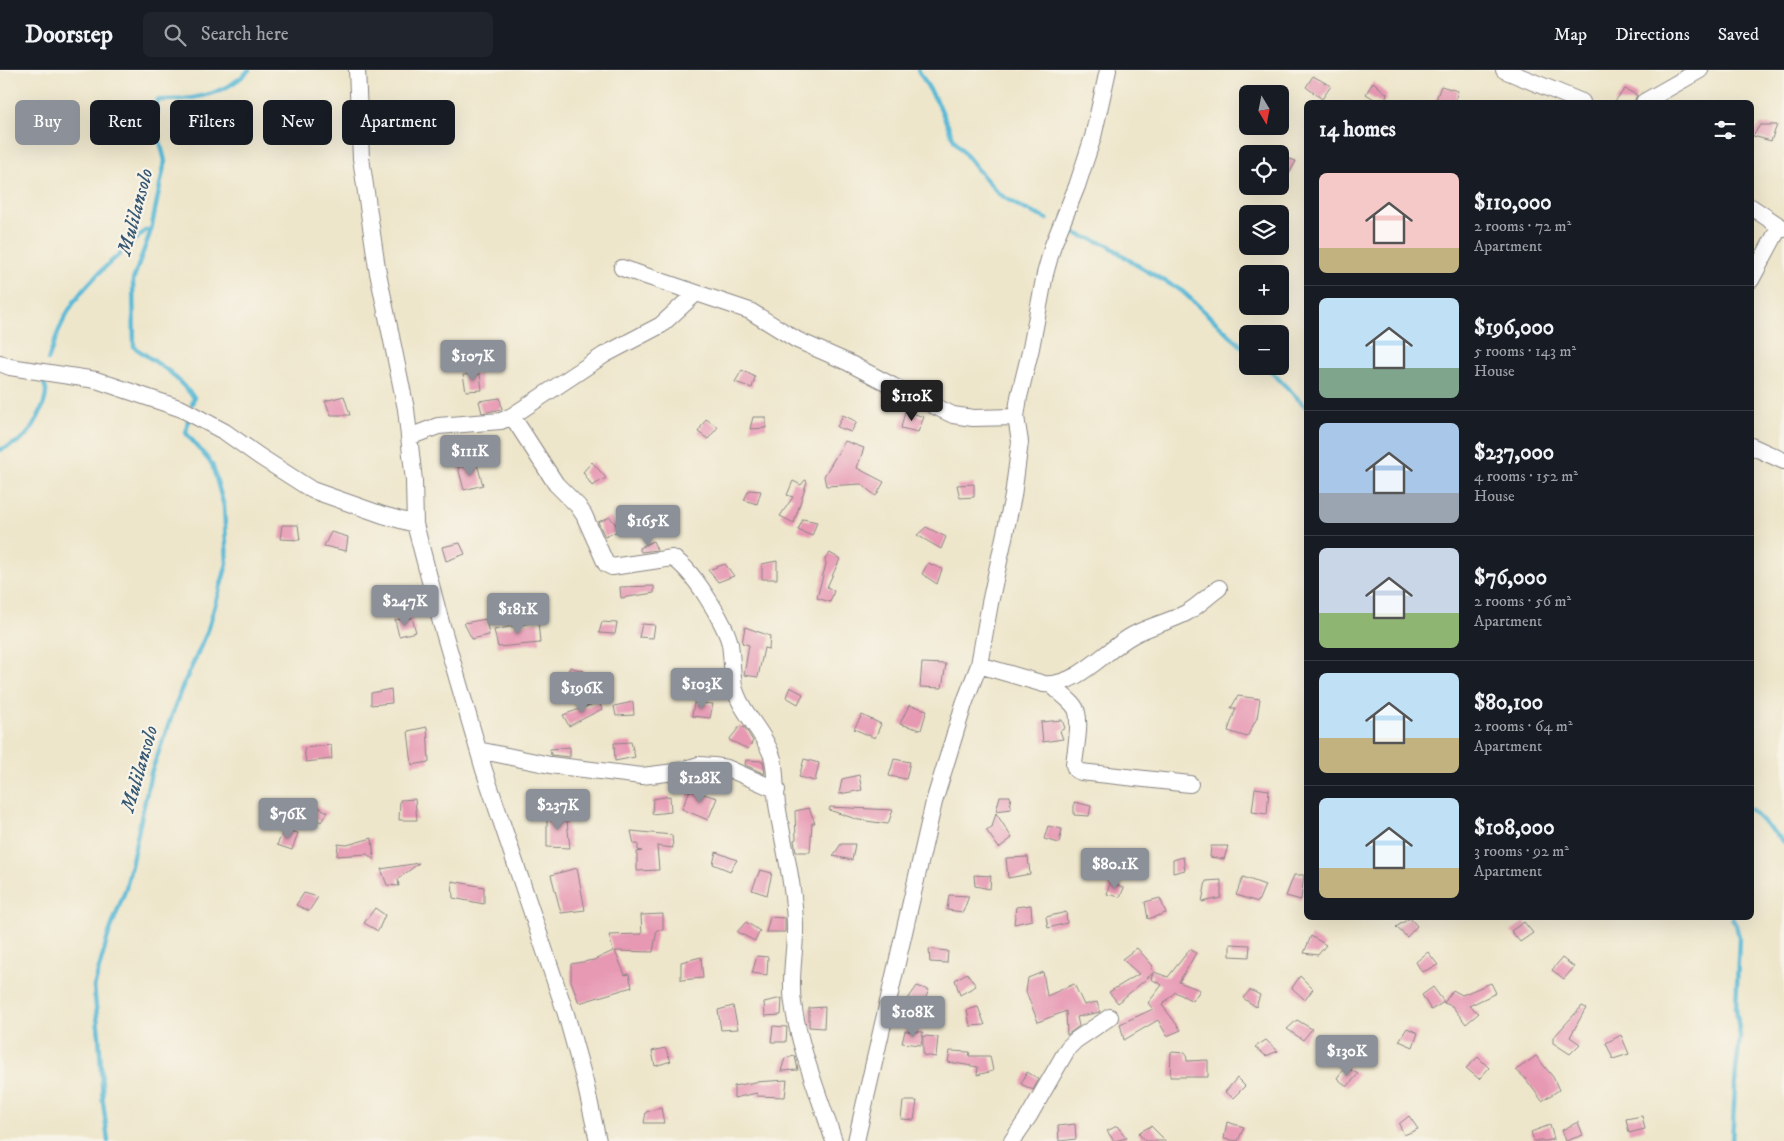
<!DOCTYPE html>
<html lang="en">
<head>
<meta charset="utf-8">
<style>
	body { margin:0; font-family:"IM FELL DW Pica",serif; background:#20242c; color:#f1f3f6; height:100vh; display:flex; flex-direction:column; font-size:19px; white-space:nowrap }
	* { box-sizing:border-box; margin:0 }
	p { font-size:16px; color:#9ea1a6 }
	.icon { flex:none; width:28px; height:28px; fill:none; stroke:currentColor; stroke-width:2; stroke-linecap:round; stroke-linejoin:round }
	.map { position:relative; flex:1; overflow:hidden }
	.drawer { position:absolute; left:1304px; top:30px; width:450px; height:820px; display:flex; flex-direction:column; background:#171b24; border-radius:8px; box-shadow:0 5px 20px #0002 }
	.drawer>* { flex:none }
	.guide { position:absolute; left:15px; top:30px; width:475px; height:45px; display:flex; gap:10px }
	.needle { width:32px; rotate:170deg }
	.buttons { position:absolute; left:1239px; top:15px; display:grid; gap:10px }
	.buttons a { display:grid; place-items:center; width:50px; height:50px; border-radius:8px; background:#171b24; box-shadow:0 5px 20px #0002; font-size:25px }
	.price { position:absolute; translate:-50% -42px; padding:0 11px; border-radius:5px; background:#8c9099; color:#fff; font-size:16px; line-height:32px; filter:drop-shadow(0 1px 2px #0008) }
	.price::after { content:''; position:absolute; left:50%; top:30px; width:15px; height:11px; margin-left:-8px; background:inherit; clip-path:polygon(0 0,100% 0,50% 100%) }
	.price.selected { background:#222; color:#fff }
	ul { padding:0; list-style:none }
	li { display:flex; align-items:center; gap:15px; height:125px; padding:0 15px }
	li+li { border-top:1px solid #363941 }
	li span { display:grid; place-items:center; flex:none; width:140px; height:100px; border-radius:8px; color:#555 }
	li>.icon { margin-inline-start:auto }
	span .icon { width:60px; height:60px; fill:#fffc; stroke-width:1 }
	li b { font-size:21px }
	h2 { display:flex; justify-content:space-between; align-items:center; height:60px; padding:0 15px; font-size:21px }
	.pill { padding:0 18px; border-radius:8px; background:#171b24; box-shadow:0 5px 20px #0002; font-size:18px; line-height:45px }
	.pill.selected { background:#8c9099; color:#fff }
	header { display:flex; align-items:center; gap:30px; box-sizing:border-box; height:70px; padding:0 25px; background:#171b24; border-bottom:1px solid #363941 }
	header strong { font-size:24px }
	nav { display:flex; gap:28px; margin-inline-start:auto; font-size:18px }
	.search { width:350px; height:45px; background:#20242c; display:flex; align-items:center; gap:12px; box-sizing:border-box; padding:0 18px; border-radius:8px; color:#9ea1a6; font-size:19px }
	.map>svg:first-child { display:block }
	.lines { fill:none; stroke-linecap:round; stroke-linejoin:round }
	.stream { stroke:#58b9d6; stroke-width:4.5 }
	.building { fill:#e798b3 }
	.minor-casing { stroke:#888483; stroke-width:18 }
	.minor { stroke:#fff; stroke-width:16 }
	.labels { text-anchor:middle; dominant-baseline:central; stroke-width:4.5; stroke-linejoin:round; paint-order:stroke }
	.water-label { font-size:20px; font-style:italic; fill:#355771; stroke:#f7f3e8 }
</style>
</head>
<body>
<header>
<strong>Doorstep</strong>
<div class="search"><svg class="icon" aria-label="search" viewBox="0 0 24 24"><circle cx="10" cy="10" r="6"/><path d="M15 15l6 6"/></svg>Search here</div>
<nav><a>Map</a><a>Directions</a><a>Saved</a></nav>
</header>
<div class="map">
<svg width="1784" height="1071" viewBox="0 0 1784 1071">
	<rect width="100%" height="100%" fill="#f7f3e8"/>
	<filter id="ink" filterUnits="userSpaceOnUse"><feTurbulence type="fractalNoise" baseFrequency=".02" numOctaves="2"/><feDisplacementMap in="SourceGraphic" scale="10" xChannelSelector="R" yChannelSelector="G"/><feConvolveMatrix kernelMatrix="1 2 1 2 8 2 1 2 1" color-interpolation-filters="sRGB"/></filter>
	<filter id="wash" filterUnits="userSpaceOnUse"><feTurbulence type="fractalNoise" baseFrequency=".0096" numOctaves="4" result="noise"/><feDisplacementMap in="SourceGraphic" scale="20" xChannelSelector="R" yChannelSelector="G"/><feGaussianBlur stdDeviation="1.12" result="paint"/><feColorMatrix in="noise" values="0 0 0 0 0 0 0 0 0 0 0 0 0 0 0 0 0 1.4 0 .05"/><feComposite in="paint" operator="in"/></filter>
	<g filter="url(#wash)">
		<rect width="100%" height="100%" fill="#eee6cb"/>
		<g class="lines">
			<path class="stream" d="M918,0L939,35L954,70L983,106L999,124L1022,138L1047,149
				M1071,162L1108,175L1135,194L1182,221L1248,282
				M48,290C54,273 59,256 69,240C86,210 121,184 146,160H151
				M1266,296L1306,337
				M192,334L194,327L170,302L134,277L133,210L151,160L165,91L156,56L157,30C190,31 226,25 249,0
				M0,380C7,377 15,374 22,369C32,362 47,333 46,320C46,319 44,313 43,312
				M1751,740L1784,772
				M1732,848L1736,855L1739,867L1736,938L1740,967L1736,999L1732,1071
				M108,1071L103,1032L99,966L94,917L108,866L126,818L151,703L181,620L207,563L227,494L224,436L212,394L186,363L188,350"/>
		</g>
		<g id="blocks">
			<path class="building" d="M1313,6L1331,16L1322,29L1306,17Z
				M1373,12L1387,24L1385,32H1379L1366,24Z
				M1441,16L1458,21L1455,32H1435Z
				M1625,19L1637,25L1634,32H1614Z
				M1760,55H1777L1771,71L1753,66Z
				M1280,86L1296,91L1288,106L1280,101Z
				M742,300L755,307L752,318L735,312Z
				M480,304L482,320L466,321L463,305Z
				M344,326L350,345H331L325,331Z
				M500,328L502,339L482,343L479,331Z
				M905,341L924,347L918,362L901,358Z
				M843,345L857,352L851,362L837,357Z
				M753,347H766V358L750,359Z
				M706,349L718,357L708,369L698,362Z
				M845,371L864,378L857,398L884,412L876,426L861,414L826,416L824,406Z
				M592,392L606,408L592,416L583,402Z
				M477,394L483,415L464,420L458,397Z
				M805,410L807,411L794,453L780,446L793,427L787,425L793,411L801,415Z
				M974,414V427L960,428L957,415Z
				M749,420L761,421L757,434L744,430Z
				M610,447L620,460L605,467L598,452Z
				M803,449L817,452L812,466L798,460Z
				M282,455H298L300,470L280,469Z
				M926,457L946,467L941,479L917,465Z
				M331,462L348,467L346,481L324,476Z
				M653,471L657,480L641,482L639,478Z
				M460,473L465,484L446,491L442,477Z
				M830,483L840,489L827,517L834,521L830,532L817,528L826,494L825,489Z
				M777,491V509H762V494Z
				M928,493L942,499L937,514L922,504Z
				M725,494L734,506L718,512L708,500Z
				M654,516V523L621,528L620,517Z
				M412,548L416,562L399,566L395,550Z
				M486,549L489,565L472,569L464,553Z
				M538,551L540,573L498,577L494,560Z
				M602,552L617,553L615,564L599,563Z
				M642,554L655,555L653,568L639,567Z
				M745,557L770,566L769,579L764,578L758,607L744,605L749,575L742,573Z
				M922,593L946,594L942,618L920,617Z
				M570,597L584,601L582,612L565,608Z
				M706,602H719L716,616L701,611Z
				M790,617L803,624L798,634L786,627Z
				M391,619L392,633L371,635V623Z
				M1238,626L1260,629L1257,648L1247,667L1228,661L1236,638H1231Z
				M599,632L602,639L569,656L563,645Z
				M633,632L634,645L616,646L614,636Z
				M694,633L713,634L710,648L692,646Z
				M909,635L927,640L921,660L900,654Z
				M862,645L881,654L875,668L854,659Z
				M1062,650L1065,658L1060,661L1063,669L1043,672L1041,652Z
				M740,656L745,658L753,671L748,679L729,670Z
				M427,657L429,692L412,695L408,661Z
				M631,672L635,687L615,691L614,673Z
				M331,675L332,689L306,692L304,678Z
				M570,677V687L551,685L550,679Z
				M804,689L819,693L815,711L799,707Z
				M894,689L910,692L906,709L889,706Z
				M746,690L763,691L765,704L745,695Z
				M859,705L862,720L839,724L842,709Z
				M1255,718L1269,720L1267,744L1252,742Z
				M690,720L717,728L708,750L682,739Z
				M670,726L671,742L652,744L653,729Z
				M1000,726H1010L1011,739L996,741Z
				M415,729L417,750H399L400,730Z
				M1074,732L1091,736L1089,746L1074,745Z
				M316,736L328,742L321,752L308,744Z
				M830,737L893,740L888,754L859,750L829,740Z
				M809,738L815,753H812L810,782H796L794,770L796,769L795,741Z
				M278,739V753L265,754V742Z
				M566,743L570,778L547,777V746Z
				M996,743L1012,768L999,778L986,760L992,757Z
				M1048,756L1062,759L1059,773L1044,769Z
				M284,760L298,763L292,780L277,775Z
				M631,761L672,765L673,778L657,776L659,800L637,801V782L642,781L638,780V774H634Z
				M372,768L374,790L367,784L337,786L338,774L347,775Z
				M841,774H855L852,790L833,786Z
				M1211,776H1228L1224,789L1210,787Z
				M716,782L737,790L730,801L713,794Z
				M1028,787L1030,804L1008,808L1006,788Z
				M1183,787L1185,800L1173,803V790Z
				M419,793L398,809L399,816L387,815L381,799Z
				M577,798L585,840L561,843L551,805Z
				M760,800L772,803L767,825L752,820Z
				M974,805L991,806L990,819L975,816Z
				M1294,805H1304L1301,830L1286,826Z
				M1243,807L1265,815L1258,832L1236,825Z
				M1221,810V828L1202,832L1206,811Z
				M452,811L484,817V834L453,828Z
				M1110,812L1124,818L1120,827L1107,824Z
				M304,823L318,827L309,841L296,835Z
				M949,825L969,826L963,842L947,840Z
				M1160,828L1166,843L1148,849L1145,832Z
				M1031,835L1032,850L1014,854L1016,837Z
				M375,838L385,845L378,861L364,853Z
				M1066,842L1067,853L1048,858L1046,847Z
				M663,844V860H657L653,882L615,881L625,905L629,904L632,917L579,933L571,911V894L594,890L613,881L609,865L642,864L641,845Z
				M770,847L785,848V862H766Z
				M1410,848L1417,856L1407,867L1396,857Z
				M746,852L760,861L755,871L737,862Z
				M1524,852L1533,863L1520,872L1511,861Z
				M1311,866L1326,875L1318,885L1304,883Z
				M1230,874L1250,875L1249,887L1230,886Z
				M1137,878L1153,896L1151,898L1154,902L1168,907L1190,879L1196,883L1179,912L1200,920L1193,931L1175,922L1162,935L1181,960L1167,966L1158,950L1124,970L1120,954L1153,939L1148,933L1162,915L1151,909L1153,903L1118,933L1109,922L1139,904L1122,889Z
				M929,879L948,881L947,893L930,892Z
				M1428,882L1438,895L1422,902L1416,892Z
				M757,886L768,887L767,905L752,903Z
				M701,887L703,908L681,910V892Z
				M1562,888L1574,897L1564,909L1552,900Z
				M1043,902L1047,926L1074,914L1084,935L1097,932L1100,942L1077,947L1079,956L1067,965L1066,941L1038,952L1026,922L1028,908Z
				M967,903L976,916L960,925L955,910Z
				M1300,906L1313,919L1305,930L1292,918Z
				M1491,913L1496,923L1469,936L1479,943L1466,954L1452,936L1444,933L1453,920L1462,925Z
				M917,916L929,920L922,936L908,929Z
				M1433,917L1444,932L1431,940L1422,925Z
				M1250,920L1260,925L1256,937L1243,928Z
				M782,928L781,945L765,946L764,932Z
				M733,936L738,959L721,960L718,940Z
				M1582,936L1586,938L1570,967L1580,974L1570,984L1553,973V968Z
				M825,937L824,958L809,957V938Z
				M978,937L985,955L970,956L967,940Z
				M1297,950L1312,959L1303,970L1287,959Z
				M773,956L787,957L786,972H771Z
				M1407,958L1418,963L1413,977L1399,971Z
				M905,961L923,962L921,975L902,973Z
				M1621,965L1629,984L1613,989L1606,973Z
				M923,966L938,967L936,987L923,985Z
				M1266,970L1278,981L1266,986L1255,977Z
				M665,978L671,991L655,996L652,981Z
				M950,981L970,982L969,986H990L993,1001L977,1005L978,997L948,992Z
				M1171,982L1186,983L1187,991L1208,990V1007H1170Z
				M795,986L798,1000L781,1001L785,988Z
				M1536,986L1553,1007L1559,1020L1542,1031L1525,1008L1516,1000Z
				M1478,987L1489,998L1479,1009L1466,998Z
				M1345,997L1358,1004L1347,1017L1337,1008Z
				M1027,1002L1039,1009L1033,1020L1021,1014Z
				M1237,1008L1245,1016L1233,1028L1225,1022Z
				M787,1010L785,1027L757,1026V1023L734,1028V1016L755,1012Z
				M903,1031H917L914,1050L901,1049Z
				M661,1038L664,1053H644L646,1042Z
				M1409,1046L1418,1059L1404,1065L1399,1054Z
				M1642,1046L1645,1059L1629,1063L1626,1049Z
				M1227,1052L1244,1057L1238,1071L1224,1069Z
				M1578,1052L1583,1065L1566,1071L1562,1060Z
				M1075,1054L1076,1069L1059,1071L1058,1056Z
				M1550,1055L1554,1069L1546,1071H1534L1531,1062Z
				M1117,1056L1127,1068L1114,1071L1107,1061Z
				M1151,1056L1166,1071H1145L1138,1063Z"/>
		</g>
	</g>
	<g filter="url(#ink)">
		<use href="#blocks" fill-opacity="0" stroke="#888483" stroke-width="1"/>
		<g class="lines">
			<g class="minor-casing">
				<path id="minor" d="M357,0L361,88L377,198L406,339L414,411L415,454L440,549L484,700L566,944L585,1012L598,1071
					M1504,0L1582,32
					M1644,32L1700,0
					M1751,137L1784,159
					M622,198L750,241L797,270L847,292L893,316L953,345L973,348L1016,347
					M1751,210L1780,156
					M0,293L10,297L96,310L182,339L225,362L259,386L312,420L383,445L415,454
					M512,346L556,414L578,436L584,445L606,494L612,497L672,488C690,495 726,554 730,574C732,588 732,602 734,616C740,642 765,662 773,689C776,704 775,719 777,734C783,774 794,813 795,854C796,880 789,907 793,933C799,978 820,1028 834,1071
					M409,367L438,356L501,351L512,346L604,285L661,255L696,223
					M1751,376L1784,391
					M979,595L1044,614C1077,617 1105,580 1133,565C1149,556 1169,552 1186,543C1197,537 1208,526 1219,518
					M1051,614C1058,622 1068,628 1074,636C1083,647 1075,681 1074,695L1076,700L1081,702L1190,714
					M478,680L550,695L642,706L675,702L699,695L714,696L727,698L777,720
					M856,1071L934,732L964,634L979,595L990,533L1013,426L1020,372L1016,347L1019,327L1031,278L1045,204L1053,175L1077,116L1093,67L1108,0
					M1012,1071L1029,1046L1068,978L1076,970L1110,947"/>
			</g>
			<use href="#minor" class="minor"/>
		</g>
	</g>
	<g class="labels">
		<g class="water-label">
			<text transform="translate(136 142) rotate(-75)">Mulilansolo</text>
			<text transform="translate(140 699) rotate(-74)">Mulilansolo</text>
		</g>
	</g>
</svg>
<div class="buttons">
<a><svg class="needle" viewBox="-14 -14 28 28"><path d="M0-13l5 13h-10z" fill="#e53935"/><path d="M0 13l5-13h-10z" fill="#9ea1a6"/></svg></a>
<a><svg class="icon" aria-label="locate" viewBox="0 0 24 24"><circle cx="12" cy="12" r="6"/><path d="M12 2v4M12 18v4M2 12h4M18 12h4"/></svg></a>
<a><svg class="icon" aria-label="layers" viewBox="0 0 24 24"><path d="M12 4l9 5-9 5-9-5zM3 14l9 5 9-5"/></svg></a>
<a>+</a>
<a>−</a>
</div>
<b class="price" style="left:473px;top:312px">$107K</b>
<b class="price selected" style="left:912px;top:352px">$110K</b>
<b class="price" style="left:470px;top:407px">$111K</b>
<b class="price" style="left:648px;top:477px">$165K</b>
<b class="price" style="left:405px;top:557px">$247K</b>
<b class="price" style="left:518px;top:565px">$181K</b>
<b class="price" style="left:702px;top:640px">$103K</b>
<b class="price" style="left:582px;top:644px">$196K</b>
<b class="price" style="left:700px;top:734px">$128K</b>
<b class="price" style="left:558px;top:761px">$237K</b>
<b class="price" style="left:288px;top:770px">$76K</b>
<b class="price" style="left:1115px;top:820px">$80.1K</b>
<b class="price" style="left:913px;top:968px">$108K</b>
<b class="price" style="left:1347px;top:1007px">$130K</b>
<div class="guide">
<a class="pill selected">Buy</a>
<a class="pill">Rent</a>
<a class="pill">Filters</a>
<a class="pill">New</a>
<a class="pill">Apartment</a>
</div>
<section class="drawer">
<h2>14 homes<svg class="icon" aria-label="filters" viewBox="0 0 24 24"><path d="M4 7h16M4 17h16"/><circle cx="9" cy="7" r="2"/><circle cx="15" cy="17" r="2"/></svg></h2>
<ul>
<li><span style="background:linear-gradient(#f6c9c9 75%,#c2b280 0)"><svg class="icon" aria-label="home" viewBox="0 0 24 24"><path d="M3 11l9-7 9 7M6 9v11h12V9"/></svg></span><div><b>$110,000</b><p>2 rooms · 72 m²</p><p>Apartment</p></div></li>
<li><span style="background:linear-gradient(#bfe0f5 70%,#7fa58c 0)"><svg class="icon" aria-label="home" viewBox="0 0 24 24"><path d="M3 11l9-7 9 7M6 9v11h12V9"/></svg></span><div><b>$196,000</b><p>5 rooms · 143 m²</p><p>House</p></div></li>
<li><span style="background:linear-gradient(#a9c7e8 70%,#9aa5b1 0)"><svg class="icon" aria-label="home" viewBox="0 0 24 24"><path d="M3 11l9-7 9 7M6 9v11h12V9"/></svg></span><div><b>$237,000</b><p>4 rooms · 152 m²</p><p>House</p></div></li>
<li><span style="background:linear-gradient(#c9d6e8 65%,#8fb573 0)"><svg class="icon" aria-label="home" viewBox="0 0 24 24"><path d="M3 11l9-7 9 7M6 9v11h12V9"/></svg></span><div><b>$76,000</b><p>2 rooms · 56 m²</p><p>Apartment</p></div></li>
<li><span style="background:linear-gradient(#bfe0f5 65%,#c2b280 0)"><svg class="icon" aria-label="home" viewBox="0 0 24 24"><path d="M3 11l9-7 9 7M6 9v11h12V9"/></svg></span><div><b>$80,100</b><p>2 rooms · 64 m²</p><p>Apartment</p></div></li>
<li><span style="background:linear-gradient(#bfe0f5 70%,#c2b280 0)"><svg class="icon" aria-label="home" viewBox="0 0 24 24"><path d="M3 11l9-7 9 7M6 9v11h12V9"/></svg></span><div><b>$108,000</b><p>3 rooms · 92 m²</p><p>Apartment</p></div></li>
</ul>
</section>
</div>
</body>
</html>
